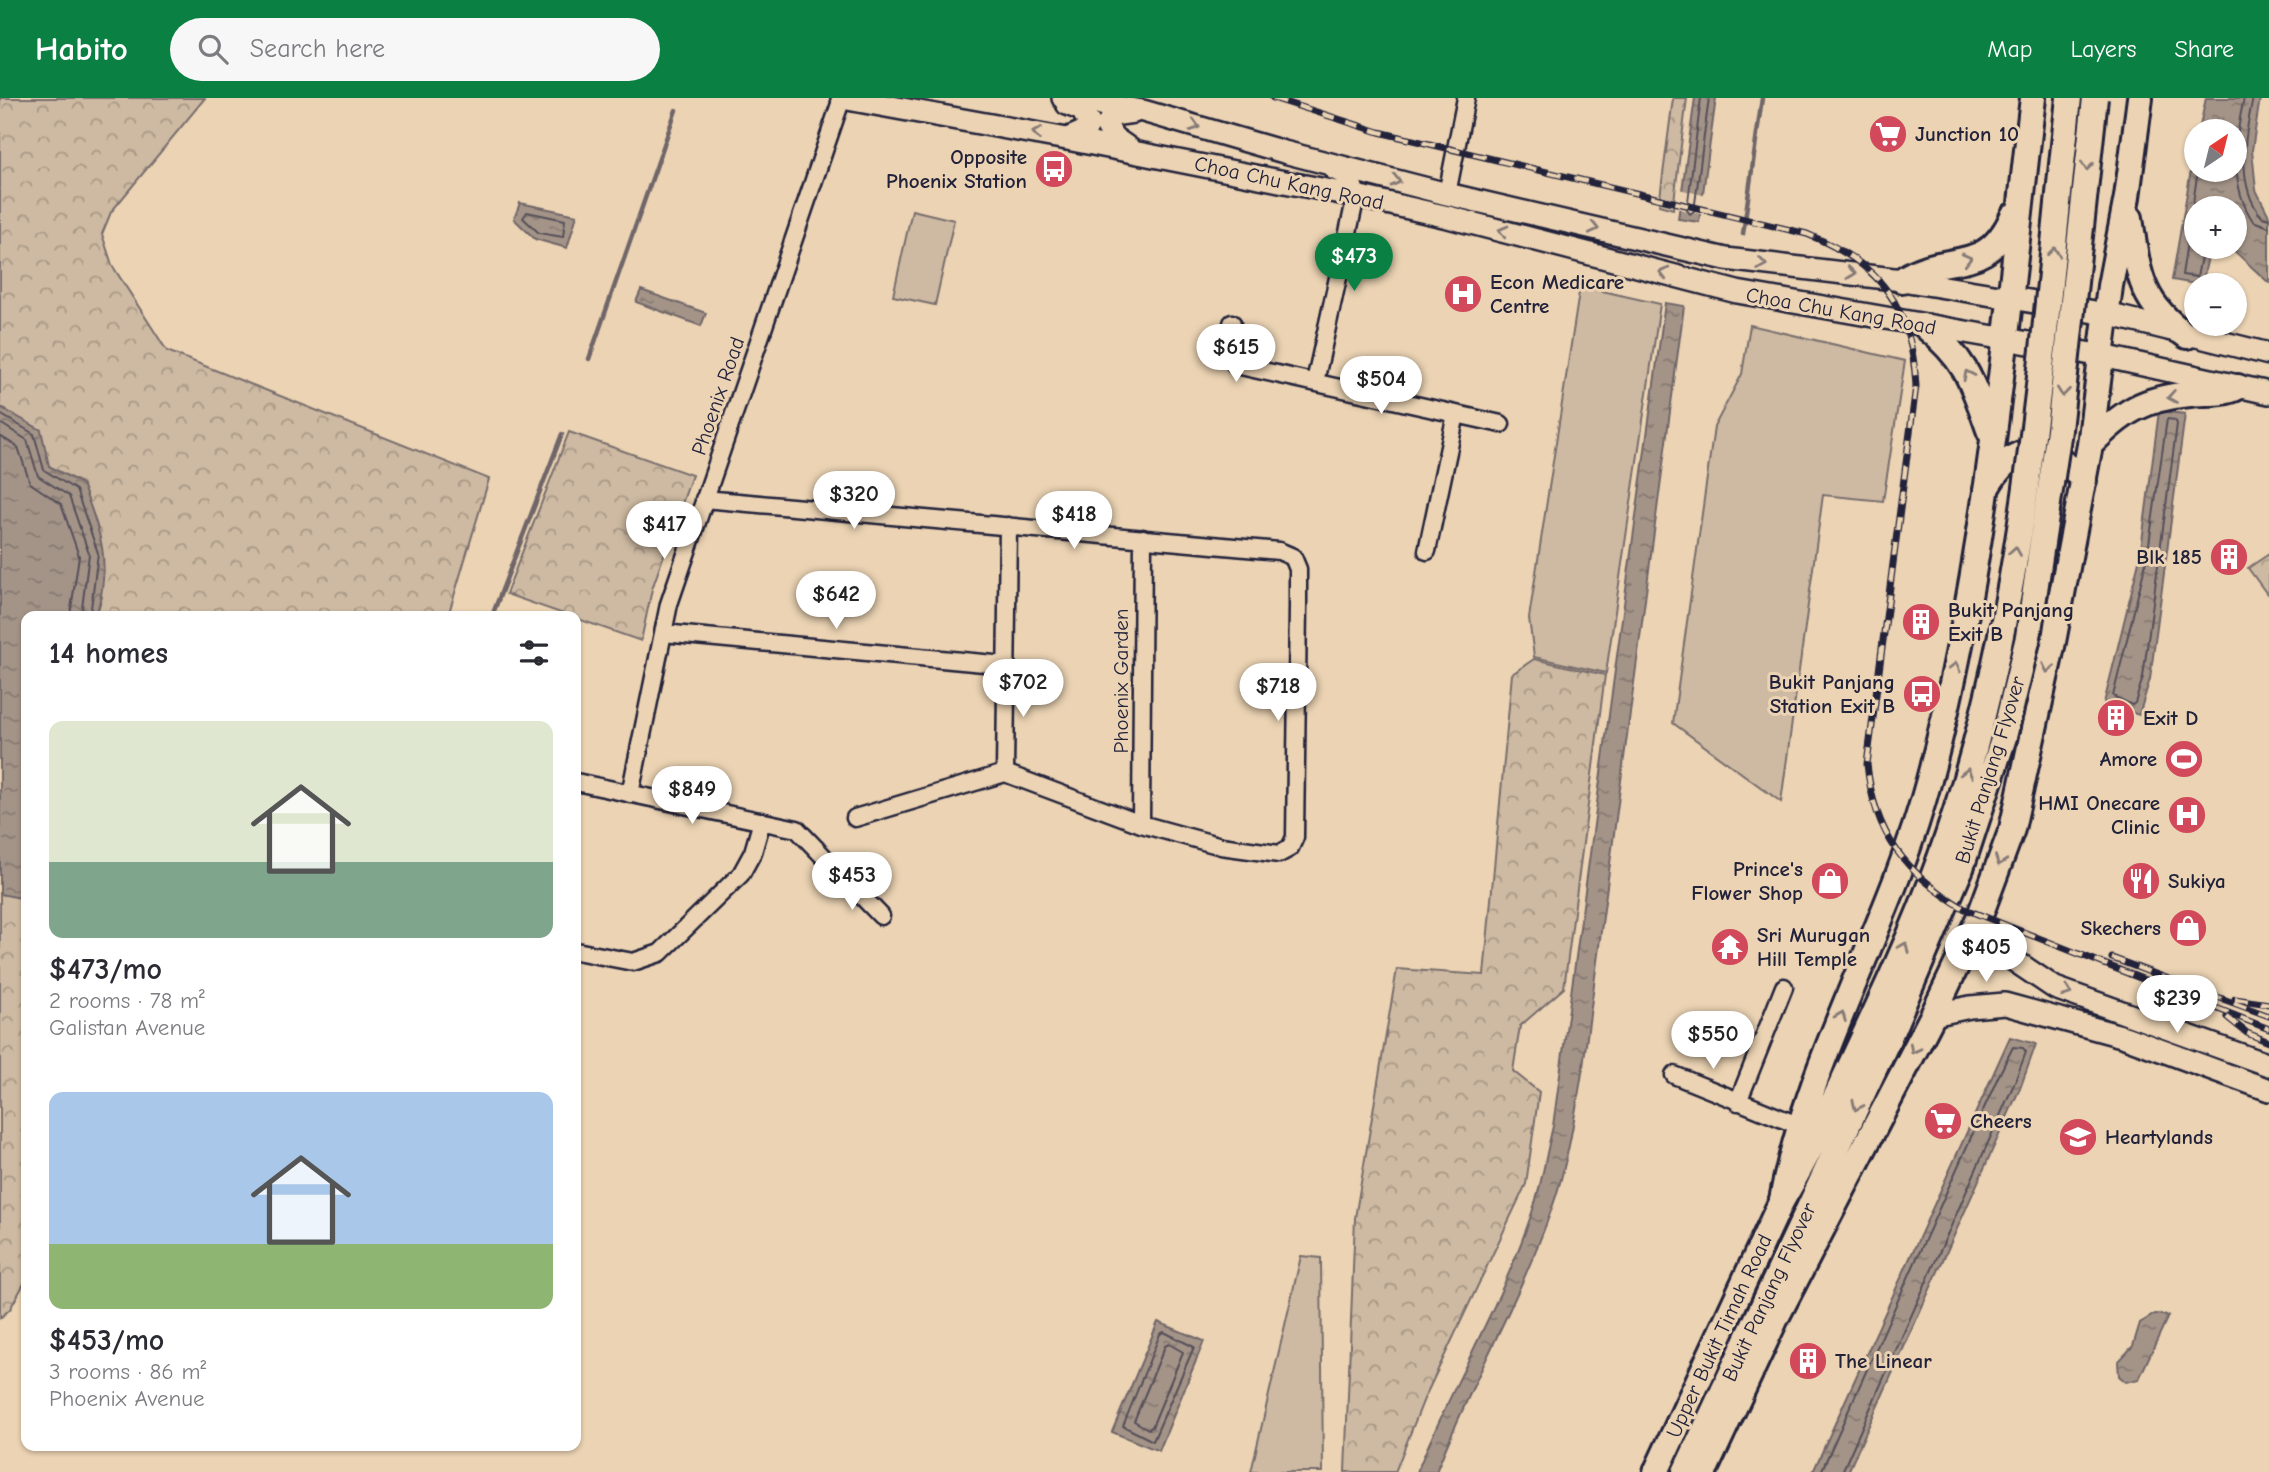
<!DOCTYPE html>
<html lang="en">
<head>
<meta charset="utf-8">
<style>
	body { margin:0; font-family:"Comic Neue",sans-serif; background:#f7f7f7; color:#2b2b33; height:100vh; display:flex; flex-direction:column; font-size:26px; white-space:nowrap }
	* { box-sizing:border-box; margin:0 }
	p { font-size:23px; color:#7c7c81 }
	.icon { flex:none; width:38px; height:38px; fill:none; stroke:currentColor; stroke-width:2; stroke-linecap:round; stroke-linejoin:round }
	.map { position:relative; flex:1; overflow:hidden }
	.panel { position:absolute; left:21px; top:513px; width:560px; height:840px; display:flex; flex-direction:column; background:#fff; border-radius:14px; box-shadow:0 2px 5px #0004 }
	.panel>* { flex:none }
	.needle { width:46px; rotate:35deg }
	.controls { position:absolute; left:2184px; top:21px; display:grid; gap:14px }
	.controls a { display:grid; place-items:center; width:63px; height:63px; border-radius:50%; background:#fff; box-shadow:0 2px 5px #0004; font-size:35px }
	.price { position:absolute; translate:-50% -60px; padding:0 16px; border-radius:24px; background:#fff; color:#222; font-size:23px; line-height:46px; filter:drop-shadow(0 2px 4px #0008) }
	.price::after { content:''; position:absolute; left:50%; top:42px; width:21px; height:16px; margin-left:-10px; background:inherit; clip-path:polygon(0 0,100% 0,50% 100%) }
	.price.active { background:#0b8043; color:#fff }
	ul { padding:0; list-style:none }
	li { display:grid; align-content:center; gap:14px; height:371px; padding:0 28px }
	li span { display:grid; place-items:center; height:217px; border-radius:14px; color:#555 }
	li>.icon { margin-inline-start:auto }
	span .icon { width:126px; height:126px; fill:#fffc; stroke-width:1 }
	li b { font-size:30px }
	h2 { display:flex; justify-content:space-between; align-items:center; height:84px; padding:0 28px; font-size:30px }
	header { display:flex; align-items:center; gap:42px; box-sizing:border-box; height:98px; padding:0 35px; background:#0b8043; color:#fff }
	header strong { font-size:33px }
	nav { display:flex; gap:38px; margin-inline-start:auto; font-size:24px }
	.search { width:490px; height:63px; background:#f7f7f7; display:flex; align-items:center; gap:18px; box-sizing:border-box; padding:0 24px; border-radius:38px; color:#7c7c81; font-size:26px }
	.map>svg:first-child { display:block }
	.grass { fill:#cebaa2; stroke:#786e6e; stroke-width:2 }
	.forest { fill:url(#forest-crowns); stroke:#786e6e; stroke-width:2 }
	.water { fill:url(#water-ripples); stroke:#706669; stroke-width:2 }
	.pier { fill:#ebd3b3 }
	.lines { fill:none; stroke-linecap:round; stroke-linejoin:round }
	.shore { stroke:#56505a; stroke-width:2 }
	.stream { stroke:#706669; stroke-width:4.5 }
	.minor-casing { stroke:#22223b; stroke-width:21 }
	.major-casing { stroke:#22223b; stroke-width:26 }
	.highway-casing { stroke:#22223b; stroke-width:30 }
	.minor { stroke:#ebd3b3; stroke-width:16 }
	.major { stroke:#ebd3b3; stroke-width:21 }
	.highway { stroke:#ebd3b3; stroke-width:24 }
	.rail-casing { stroke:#22223b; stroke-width:7 }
	.rail { stroke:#ebd3b3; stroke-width:4.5; stroke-dasharray:13; stroke-linecap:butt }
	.highway-bridge-casing { stroke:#22223b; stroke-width:30; stroke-linecap:butt }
	.highway-bridge { stroke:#ebd3b3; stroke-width:24 }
	.oneway { stroke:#867a77 }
	.labels { text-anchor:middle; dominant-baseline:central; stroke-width:6; stroke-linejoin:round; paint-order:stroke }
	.poi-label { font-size:21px; font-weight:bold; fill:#22223b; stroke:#ebd3b3; text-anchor:start }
	.street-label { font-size:21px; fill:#22223b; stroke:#ebd3b3 }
</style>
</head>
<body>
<header>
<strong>Habito</strong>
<div class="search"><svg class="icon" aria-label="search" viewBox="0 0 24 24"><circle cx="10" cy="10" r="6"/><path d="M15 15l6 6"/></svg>Search here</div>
<nav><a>Map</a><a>Layers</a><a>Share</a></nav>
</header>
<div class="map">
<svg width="2269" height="1374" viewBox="0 0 2269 1374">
	<defs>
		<pattern id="forest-crowns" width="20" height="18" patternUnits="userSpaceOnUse" patternTransform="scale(1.75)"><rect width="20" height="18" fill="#cebaa2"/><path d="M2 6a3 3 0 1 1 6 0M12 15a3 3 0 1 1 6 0" fill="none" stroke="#a79785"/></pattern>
		<pattern id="water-ripples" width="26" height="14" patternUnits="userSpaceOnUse" patternTransform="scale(1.75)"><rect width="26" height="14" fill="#a49488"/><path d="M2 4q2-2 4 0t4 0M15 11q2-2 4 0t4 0" fill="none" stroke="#857870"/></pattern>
	</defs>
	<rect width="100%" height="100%" fill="#ebd3b3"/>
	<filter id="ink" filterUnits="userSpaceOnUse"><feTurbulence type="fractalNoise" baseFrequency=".0143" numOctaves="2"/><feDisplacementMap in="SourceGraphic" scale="14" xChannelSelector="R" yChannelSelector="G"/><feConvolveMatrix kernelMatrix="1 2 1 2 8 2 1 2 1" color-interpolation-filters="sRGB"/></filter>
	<g filter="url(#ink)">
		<path class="grass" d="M912,112L954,122L935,207L893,198Z
			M1580,188L1660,206L1606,575L1534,559L1529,520Z
			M1750,227L1905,263L1883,403L1823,397L1781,704L1673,625L1714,329L1742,276Z
			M1301,1158L1321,1160L1323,1374H1251Z"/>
		<path class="forest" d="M0,0H205L111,114L102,136L112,167L167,253L489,381L448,518H96L102,499L49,368L6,311L0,309Z
			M1673,0H1687L1673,111L1659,107Z
			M569,334L692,377L652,491L641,543L506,496Z
			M2269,456V495L2267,496L2248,470Z
			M1534,561L1605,577L1564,890L1520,928L1513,973L1539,994L1526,1086L1424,1301L1395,1374H1345L1355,1120L1397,871L1484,877L1512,576Z
			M7,795L26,801V1182L10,1211L0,1220V796Z"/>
		<path class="water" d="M1695,0H1716L1699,124L1678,121Z
			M2206,0H2260L2252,52L2256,92L2269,118V185L2230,149H2235V110H2196V149H2210L2202,187L2172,182L2196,43V72H2235V33H2199Z
			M520,105L577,117L567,150L535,141L514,121Z
			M641,192L706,215L701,228L636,204Z
			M1665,205L1684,208L1583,969C1575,1016 1568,1065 1552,1110C1520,1201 1471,1284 1436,1374H1417C1454,1282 1507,1197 1536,1102C1543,1078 1547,1053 1553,1028Z
			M0,309L41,332L49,368L82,386C101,436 112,464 96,518H26V801L0,796Z
			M2159,313L2185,316L2150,581L2139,617L2104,605L2140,459Z
			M2010,939L2036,946L2021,988L1848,1374H1813Z
			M2155,1216L2168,1218L2139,1281L2126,1284L2119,1278L2118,1264L2133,1248L2140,1225Z
			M1158,1224L1204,1243L1159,1353L1112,1334Z"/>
		<path class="pier" d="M1679,91L1707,98L1704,117L1676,110Z"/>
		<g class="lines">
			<path class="shore" d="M1701,0L1687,112L1690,116L1694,113L1709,0
				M2244,0C2235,39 2229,88 2253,123L2269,129
				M2253,0C2245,36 2235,88 2262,119L2269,121
				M2198,72L2182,177L2197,179L2203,149
				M527,114L565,122L563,139L539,135L523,120Z
				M0,316L34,336L44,372L76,392L98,455L90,518
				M2167,321L2175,322L2177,326L2143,579L2135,605L2132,607L2113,598L2147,460Z
				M0,325L27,342L38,378L69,398L89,456L81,518
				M0,338L18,349L30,385L61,406L79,458L70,518
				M1164,1234L1194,1249L1153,1343L1123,1328L1160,1236Z
				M1169,1246L1183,1254L1152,1329L1148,1331L1134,1323L1165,1248Z
				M1821,1374L1998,979L2013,949L2023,950L2026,954L2014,986L1842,1374"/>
			<path class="stream" d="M1743,136L1762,0
				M589,261L676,12
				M492,518L562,336"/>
			<g class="minor-casing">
				<path id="minor" d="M1447,96L1466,0
					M1232,225L1229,258L1236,267L1501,326
					M1315,284L1356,98C1356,83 1346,78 1333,73
					M704,401L1279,453L1293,459L1298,471V508L1295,739L1290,750L1279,756L1221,748L1141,726L1005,675L855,720
					M1427,453L1456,316
					M663,535L1005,567
					M1005,675L1008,428
					M576,684L797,731L881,818
					M630,696L669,506L842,0
					M1141,726L1143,440
					M576,853L633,864L660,855L741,776L753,754L762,723
					M1674,977L1800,1028
					M1738,1004L1784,889"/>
			</g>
			<g class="major-casing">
				<path id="major" d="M842,0L1067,41L1356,98L1448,119L1737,194L2103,258L2269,295
					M1063,0L1143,13L1284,54L1447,96L1726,161L1902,182L2107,216L2269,256
					M1067,6L1082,12L1089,25L1085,33L1067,41
					M1130,51L1113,39L1107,28L1112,17L1134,14
					M1979,820L2003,855L2055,890L2269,967
					M1933,917L1970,909L2005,906L2125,939L2269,992"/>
			</g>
			<g class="highway-casing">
				<path id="highway" d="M2130,120C2138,174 2139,204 2187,238
					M1902,182C1947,151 1985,181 2013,118
					M1926,229C1968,264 1972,284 1990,334
					M2090,347C2122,314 2144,300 2190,296C2207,294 2223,297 2238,289
					M1986,391C2014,341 2046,345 2084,382
					M1782,1102C1809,956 1891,826 1929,682C1988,460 2006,228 2033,0
					M1656,1374L1782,1102C1809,1057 1830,1011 1852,964C1883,898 1914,832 1939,763
					M1685,1374L1886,946L1961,770
					M1704,1374L1777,1218L1933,917L1979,820L2012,731L2053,544L2090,347L2110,188L2127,99L2140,0"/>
			</g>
			<use href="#minor" class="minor"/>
			<use href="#major" class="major"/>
			<use href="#highway" class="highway"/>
			<g class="rail-casing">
				<path id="rail" d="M1273,0L1379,34L1807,136C1881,166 1912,209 1916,288L1867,666C1874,737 1906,776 1965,811L2269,931
					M2112,860L2269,918
					M2235,901L2269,906
					M2227,919L2247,935L2269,944"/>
			</g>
			<use href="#rail" class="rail"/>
			<g class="highway-bridge-casing">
				<path id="highway-bridge" d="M1939,763C2027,520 2041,255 2069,0
					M1961,770L2004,639L2028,539L2059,332L2095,0"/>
			</g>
			<use href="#highway-bridge" class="highway-bridge"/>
		</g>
		<defs><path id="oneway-chevron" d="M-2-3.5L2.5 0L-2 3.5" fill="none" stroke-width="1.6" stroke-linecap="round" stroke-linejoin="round" transform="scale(1.75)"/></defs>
		<g class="oneway">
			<use href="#oneway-chevron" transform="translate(1195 28) rotate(16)"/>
			<use href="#oneway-chevron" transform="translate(1037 35) rotate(-170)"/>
			<use href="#oneway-chevron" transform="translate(2087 68) rotate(96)"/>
			<use href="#oneway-chevron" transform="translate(1396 83) rotate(14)"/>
			<use href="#oneway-chevron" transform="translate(1594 130) rotate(13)"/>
			<use href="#oneway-chevron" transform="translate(1503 133) rotate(-165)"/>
			<use href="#oneway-chevron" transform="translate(2054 154) rotate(-83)"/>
			<use href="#oneway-chevron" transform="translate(1967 161) rotate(-14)"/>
			<use href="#oneway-chevron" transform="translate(1762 166) rotate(8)"/>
			<use href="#oneway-chevron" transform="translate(1664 175) rotate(-165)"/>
			<use href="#oneway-chevron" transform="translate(1851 175) rotate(6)"/>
			<use href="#oneway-chevron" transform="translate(1968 277) rotate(-116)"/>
			<use href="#oneway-chevron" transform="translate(2063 294) rotate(96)"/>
			<use href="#oneway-chevron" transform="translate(2172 299) rotate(170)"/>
			<use href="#oneway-chevron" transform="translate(2015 453) rotate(-81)"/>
			<use href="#oneway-chevron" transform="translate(1955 569) rotate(-77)"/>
			<use href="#oneway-chevron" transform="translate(2048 570) rotate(102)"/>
			<use href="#oneway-chevron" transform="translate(1967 675) rotate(-76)"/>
			<use href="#oneway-chevron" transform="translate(2000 763) rotate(110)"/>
			<use href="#oneway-chevron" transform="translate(1904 849) rotate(-66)"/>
			<use href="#oneway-chevron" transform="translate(2067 894) rotate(20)"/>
			<use href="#oneway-chevron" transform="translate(1841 918) rotate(-68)"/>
			<use href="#oneway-chevron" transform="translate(1914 951) rotate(118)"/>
			<use href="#oneway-chevron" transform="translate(1857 1008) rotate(115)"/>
		</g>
	</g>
	<defs>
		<g id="supermarket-disc" transform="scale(2.0125)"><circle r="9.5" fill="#d1495b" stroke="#ebd3b3"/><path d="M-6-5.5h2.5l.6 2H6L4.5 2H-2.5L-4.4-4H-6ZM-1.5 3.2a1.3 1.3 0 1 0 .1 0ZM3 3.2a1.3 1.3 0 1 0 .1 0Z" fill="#fff"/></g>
		<g id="bus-disc" transform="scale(2.0125)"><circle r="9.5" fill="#d1495b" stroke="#ebd3b3"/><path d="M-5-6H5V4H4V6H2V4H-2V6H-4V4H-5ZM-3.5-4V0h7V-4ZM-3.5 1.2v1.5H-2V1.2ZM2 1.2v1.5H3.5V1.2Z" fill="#fff"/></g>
		<g id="hospital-disc" transform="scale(2.0125)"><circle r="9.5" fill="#d1495b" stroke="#ebd3b3"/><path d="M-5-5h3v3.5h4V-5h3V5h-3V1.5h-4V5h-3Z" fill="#fff"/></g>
		<g id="building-disc" transform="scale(2.0125)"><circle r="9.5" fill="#d1495b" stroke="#ebd3b3"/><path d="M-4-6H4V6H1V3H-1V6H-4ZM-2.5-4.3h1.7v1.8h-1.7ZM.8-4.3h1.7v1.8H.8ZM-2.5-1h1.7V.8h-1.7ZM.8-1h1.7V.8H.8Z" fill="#fff"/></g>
		<g id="stadium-disc" transform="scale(2.0125)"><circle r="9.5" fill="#d1495b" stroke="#ebd3b3"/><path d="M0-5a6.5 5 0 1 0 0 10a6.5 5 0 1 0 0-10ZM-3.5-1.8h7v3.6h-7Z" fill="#fff"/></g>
		<g id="shop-disc" transform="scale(2.0125)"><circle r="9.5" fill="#d1495b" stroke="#ebd3b3"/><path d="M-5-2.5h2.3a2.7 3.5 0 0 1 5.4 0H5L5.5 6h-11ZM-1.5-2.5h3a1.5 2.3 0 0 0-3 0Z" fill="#fff"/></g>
		<g id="restaurant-disc" transform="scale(2.0125)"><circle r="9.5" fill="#d1495b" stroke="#ebd3b3"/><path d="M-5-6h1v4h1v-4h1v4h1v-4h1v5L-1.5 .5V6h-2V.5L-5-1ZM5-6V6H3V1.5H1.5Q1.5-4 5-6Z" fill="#fff"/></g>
		<g id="temple-disc" transform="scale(2.0125)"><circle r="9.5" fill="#d1495b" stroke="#ebd3b3"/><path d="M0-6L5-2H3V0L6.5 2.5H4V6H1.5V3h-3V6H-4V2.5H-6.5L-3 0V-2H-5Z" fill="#fff"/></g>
		<g id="school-disc" transform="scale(2.0125)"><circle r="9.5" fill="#d1495b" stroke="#ebd3b3"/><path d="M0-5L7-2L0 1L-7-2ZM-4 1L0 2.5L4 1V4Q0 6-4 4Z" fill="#fff"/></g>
	</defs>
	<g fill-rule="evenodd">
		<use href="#supermarket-disc" x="1888" y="36"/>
		<use href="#bus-disc" x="1054" y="71"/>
		<use href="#hospital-disc" x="1463" y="196"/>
		<use href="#building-disc" x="2229" y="459"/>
		<use href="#building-disc" x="1921" y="524"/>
		<use href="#bus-disc" x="1922" y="596"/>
		<use href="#building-disc" x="2116" y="620"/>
		<use href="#stadium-disc" x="2184" y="661"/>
		<use href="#hospital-disc" x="2187" y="717"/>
		<use href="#shop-disc" x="1830" y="783"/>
		<use href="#restaurant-disc" x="2141" y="783"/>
		<use href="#shop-disc" x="2188" y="830"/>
		<use href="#temple-disc" x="1730" y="849"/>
		<use href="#supermarket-disc" x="1943" y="1023"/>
		<use href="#school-disc" x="2078" y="1039"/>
		<use href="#building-disc" x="1808" y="1263"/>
	</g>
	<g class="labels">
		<g class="poi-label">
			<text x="1915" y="36">Junction 10</text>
			<text x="1027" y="59" text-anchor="end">Opposite<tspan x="1027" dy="24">Phoenix Station</tspan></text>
			<text x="1490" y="184">Econ Medicare<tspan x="1490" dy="24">Centre</tspan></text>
			<text x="2202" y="459" text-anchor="end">Blk 185</text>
			<text x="1948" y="512">Bukit Panjang<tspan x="1948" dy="24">Exit B</tspan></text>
			<text x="1895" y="584" text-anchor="end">Bukit Panjang<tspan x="1895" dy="24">Station Exit B</tspan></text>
			<text x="2143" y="620">Exit D</text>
			<text x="2157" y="661" text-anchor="end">Amore</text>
			<text x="2160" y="705" text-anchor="end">HMI Onecare<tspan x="2160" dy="24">Clinic</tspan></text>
			<text x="1803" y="771" text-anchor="end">Prince's<tspan x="1803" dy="24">Flower Shop</tspan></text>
			<text x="2168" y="783">Sukiya</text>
			<text x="2161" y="830" text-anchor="end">Skechers</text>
			<text x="1757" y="837">Sri Murugan<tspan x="1757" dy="24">Hill Temple</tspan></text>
			<text x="1970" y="1023">Cheers</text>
			<text x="2105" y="1039">Heartylands</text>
			<text x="1835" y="1263">The Linear</text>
		</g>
		<g class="street-label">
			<text transform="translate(1289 85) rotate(12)">Choa Chu Kang Road</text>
			<text transform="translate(1841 213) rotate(10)">Choa Chu Kang Road</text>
			<text transform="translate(718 298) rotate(-71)">Phoenix Road</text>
			<text transform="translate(1121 583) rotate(-90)">Phoenix Garden</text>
			<text transform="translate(1990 672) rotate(-73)">Bukit Panjang Flyover</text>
			<text transform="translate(1769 1194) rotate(-65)">Bukit Panjang Flyover</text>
			<text transform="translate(1719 1238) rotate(-65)">Upper Bukit Timah Road</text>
		</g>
	</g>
</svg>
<div class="controls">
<a><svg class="needle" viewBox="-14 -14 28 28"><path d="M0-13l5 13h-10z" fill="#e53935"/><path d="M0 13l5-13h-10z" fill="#7c7c81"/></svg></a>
<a>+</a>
<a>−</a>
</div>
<b class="price active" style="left:1354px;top:195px">$473</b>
<b class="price" style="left:1236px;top:286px">$615</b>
<b class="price" style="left:1381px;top:318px">$504</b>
<b class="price" style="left:854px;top:433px">$320</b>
<b class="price" style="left:1074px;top:453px">$418</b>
<b class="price" style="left:664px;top:463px">$417</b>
<b class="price" style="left:836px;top:533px">$642</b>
<b class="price" style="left:1023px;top:621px">$702</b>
<b class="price" style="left:1278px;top:625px">$718</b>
<b class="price" style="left:692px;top:728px">$849</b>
<b class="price" style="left:852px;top:814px">$453</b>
<b class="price" style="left:1986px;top:886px">$405</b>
<b class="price" style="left:2177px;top:937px">$239</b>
<b class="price" style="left:1713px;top:973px">$550</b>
<section class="panel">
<h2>14 homes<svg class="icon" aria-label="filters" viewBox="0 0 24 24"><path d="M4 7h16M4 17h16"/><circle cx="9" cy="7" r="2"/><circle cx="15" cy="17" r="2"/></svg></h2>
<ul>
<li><span style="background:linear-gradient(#dfe7d0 65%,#7fa58c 0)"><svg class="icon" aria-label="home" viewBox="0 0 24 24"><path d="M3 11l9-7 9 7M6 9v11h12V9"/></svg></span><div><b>$473/mo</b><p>2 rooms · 78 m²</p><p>Galistan Avenue</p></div></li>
<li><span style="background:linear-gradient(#a9c7e8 70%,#8fb573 0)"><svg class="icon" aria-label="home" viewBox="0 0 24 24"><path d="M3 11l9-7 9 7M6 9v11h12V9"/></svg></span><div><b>$453/mo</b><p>3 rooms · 86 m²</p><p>Phoenix Avenue</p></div></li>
</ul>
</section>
</div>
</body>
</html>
